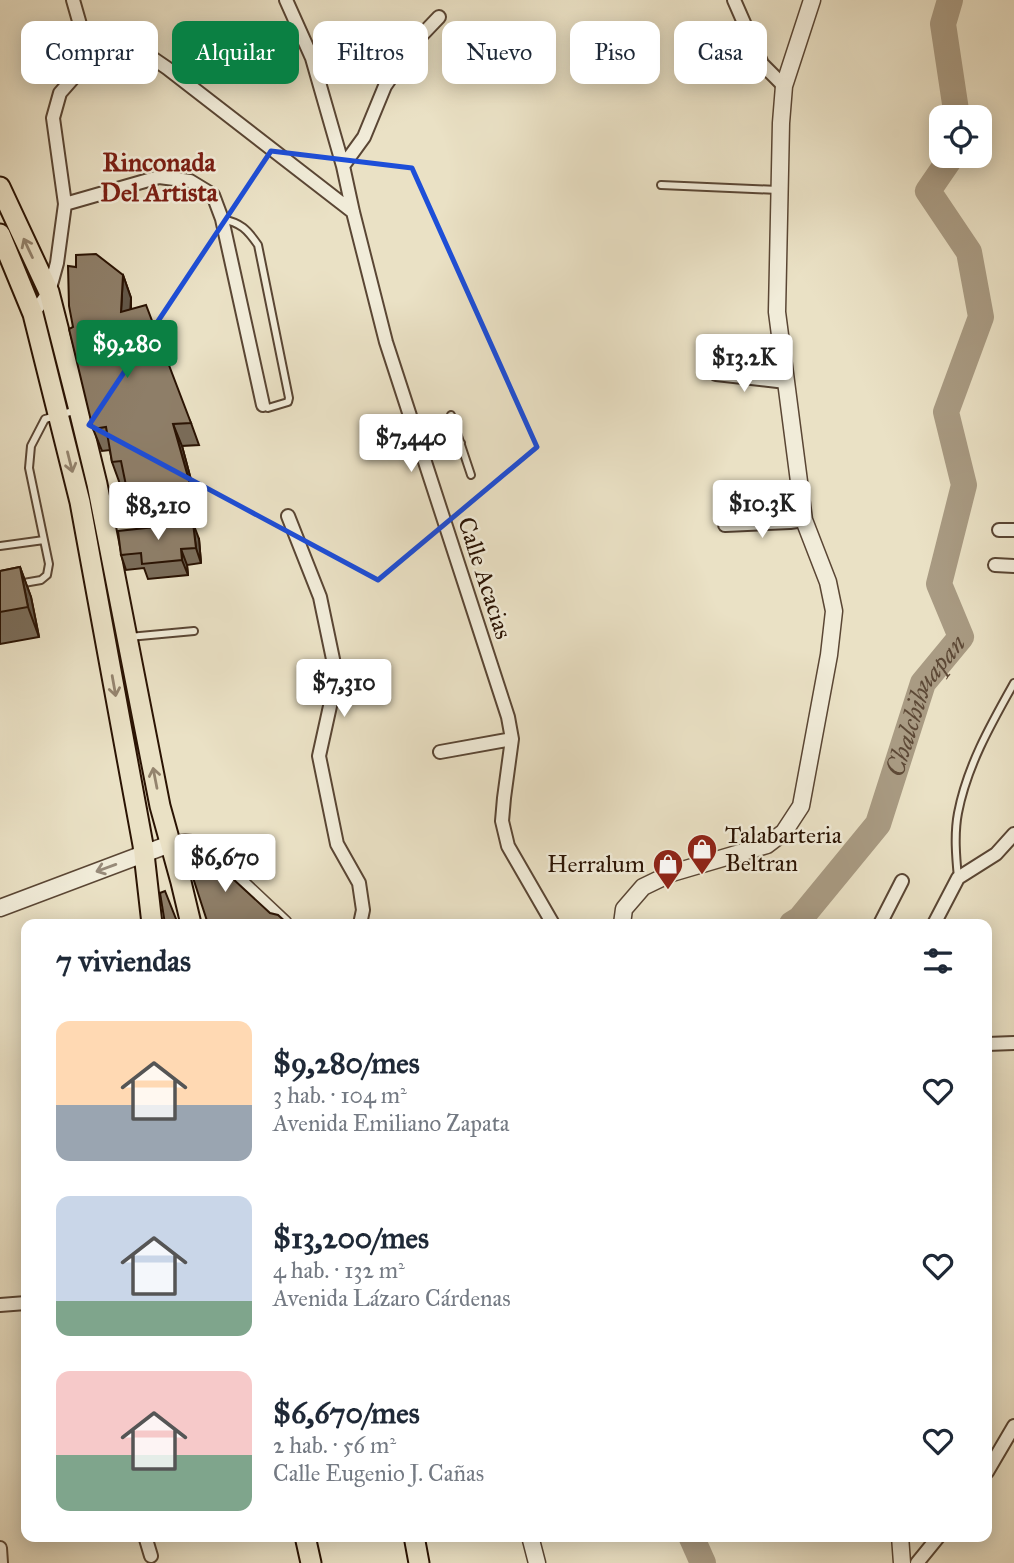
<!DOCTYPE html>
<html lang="es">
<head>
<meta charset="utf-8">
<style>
	body { margin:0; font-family:"IM FELL Great Primer",serif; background:#f6f6f7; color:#1f2937; height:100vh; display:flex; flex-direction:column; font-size:26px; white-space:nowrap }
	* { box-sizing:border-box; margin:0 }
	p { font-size:23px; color:#747a83 }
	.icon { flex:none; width:38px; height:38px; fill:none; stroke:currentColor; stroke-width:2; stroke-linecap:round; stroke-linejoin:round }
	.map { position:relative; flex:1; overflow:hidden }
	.drawer { position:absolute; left:21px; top:919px; width:971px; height:623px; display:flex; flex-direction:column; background:#fff; border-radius:14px; box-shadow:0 4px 18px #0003 }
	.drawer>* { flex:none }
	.guide { position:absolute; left:21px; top:21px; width:973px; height:63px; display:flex; gap:14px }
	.fabs { position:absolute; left:929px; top:105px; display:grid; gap:14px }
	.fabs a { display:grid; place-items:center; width:63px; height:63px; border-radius:14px; background:#fff; box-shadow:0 4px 18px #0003; font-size:35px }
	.price { position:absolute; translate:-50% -60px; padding:0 16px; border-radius:7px; background:#fff; color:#222; font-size:23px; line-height:46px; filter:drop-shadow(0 2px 4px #0008) }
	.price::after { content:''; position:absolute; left:50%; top:42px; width:21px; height:16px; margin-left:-10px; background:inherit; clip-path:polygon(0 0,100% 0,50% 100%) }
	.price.current { background:#0b8043; color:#fff }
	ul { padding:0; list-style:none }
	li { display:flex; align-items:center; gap:21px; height:175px; padding:0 35px }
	li span { display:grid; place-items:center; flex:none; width:196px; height:140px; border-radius:14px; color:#555 }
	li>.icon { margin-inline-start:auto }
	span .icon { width:84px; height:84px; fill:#fffc; stroke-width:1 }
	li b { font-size:30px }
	h2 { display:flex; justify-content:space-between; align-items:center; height:84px; padding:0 35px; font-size:30px }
	.tag { padding:0 24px; border-radius:14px; background:#fff; box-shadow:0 4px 18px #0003; font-size:24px; line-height:63px }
	.tag.current { background:#0b8043; color:#fff }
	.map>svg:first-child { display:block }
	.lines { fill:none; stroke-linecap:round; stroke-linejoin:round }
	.river { stroke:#a99b83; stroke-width:26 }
	.service-casing { stroke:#5a4634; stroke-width:10 }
	.minor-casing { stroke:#5a4634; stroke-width:16 }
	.tertiary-casing { stroke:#5a4634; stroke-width:19 }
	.primary-casing { stroke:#2a1303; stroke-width:23 }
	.service { stroke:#f1ecd9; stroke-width:6 }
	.minor { stroke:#f1ecd9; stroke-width:12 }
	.tertiary { stroke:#f1ecd9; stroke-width:16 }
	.primary { stroke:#eae1c5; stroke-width:19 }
	.wall { fill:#7a6c59; stroke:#2a1303; stroke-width:2 }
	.shaded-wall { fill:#635849; stroke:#2a1303; stroke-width:2 }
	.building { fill:#8e7e68; stroke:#2a1303; stroke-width:2 }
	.oneway { stroke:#94846e }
	.oneway2 { stroke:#978a79 }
	.marked { fill:none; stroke:#1d4ed8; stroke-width:5; stroke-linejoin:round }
	.labels { text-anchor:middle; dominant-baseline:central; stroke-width:5; stroke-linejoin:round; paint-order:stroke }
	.street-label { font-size:24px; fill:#2a1303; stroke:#f1ecd9 }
	.poi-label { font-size:24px; fill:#2a1303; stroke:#f1ecd9; text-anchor:start }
	.neighbourhood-label { font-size:26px; font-weight:bold; fill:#7a1f14; stroke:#f1ecd9 }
	.water-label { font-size:26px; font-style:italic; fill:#5d4936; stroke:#f1ecd9 }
</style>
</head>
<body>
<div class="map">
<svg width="1014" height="1563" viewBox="0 0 1014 1563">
	<rect width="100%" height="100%" fill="#eae1c5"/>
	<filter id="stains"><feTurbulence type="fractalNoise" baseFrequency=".00286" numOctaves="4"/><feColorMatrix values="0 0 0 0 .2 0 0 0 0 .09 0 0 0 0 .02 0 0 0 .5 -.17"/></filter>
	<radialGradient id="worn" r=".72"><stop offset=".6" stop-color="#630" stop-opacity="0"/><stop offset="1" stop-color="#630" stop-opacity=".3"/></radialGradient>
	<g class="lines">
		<g class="river">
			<path d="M950,0L943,24L957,117"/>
			<path id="s1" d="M792,924L800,919L878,824L923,683L961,637L939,584L964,485L946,412L981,317L969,252L928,191L952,156"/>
			<path d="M691,1536L703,1563"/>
		</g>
		<g class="service-casing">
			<path id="service" d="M661,185L778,190
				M222,219C241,223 247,229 258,245L289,398L288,402L268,408L264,405
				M451,415L471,475
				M422,453L461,443
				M0,546L44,540
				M18,584L41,580L47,575L49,564L29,468L31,446L45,419L77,410
				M129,637L194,631
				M958,878C956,857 954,834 958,813C967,766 991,724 1014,683"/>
		</g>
		<g class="minor-casing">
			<path id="minor" d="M73,0L91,63
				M286,0L312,58L343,166L353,212L386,342L508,717L512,739L504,798L502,821L508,846L553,924
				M734,0L762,64L784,86
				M343,166L364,137L385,86L416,41L439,17
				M65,204L159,177L190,181L213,195L222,219L263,405
				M33,314L49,292L57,263L65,204L53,118L60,93L75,76L91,63L125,52L145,53L167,68L353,212
				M716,374L786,382
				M288,516L320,597L334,664L332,697L319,756L337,844L359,883L363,910L360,924
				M725,525L790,522L804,520
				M999,530H1014
				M995,565L1014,566
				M440,752L512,739
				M880,924L902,881
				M934,924L958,878L996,854L1014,834
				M987,1044L1014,1043
				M0,1305L26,1303
				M987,1472L1014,1426
				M145,1536L151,1556
				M0,1548L1,1563
				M917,1563L939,1536"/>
		</g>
		<g class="tertiary-casing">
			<path id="tertiary" d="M0,908L170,844L185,843L199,844L284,924
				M622,924L624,909L643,887L672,873L767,845L784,832L801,806L829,655L834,611L828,582L804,520L777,312L781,123L784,86L812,0
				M530,1536L537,1563
				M900,1536L902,1563"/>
		</g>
		<g class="primary-casing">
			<path id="primary" d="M0,187L49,292L80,414L97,484L160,806L181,882L191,924
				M0,234L33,314L80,502L143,845L152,924
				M305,1536L311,1563
				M414,1536L419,1563"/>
		</g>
		<use href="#service" class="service"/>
		<use href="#minor" class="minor"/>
		<use href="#tertiary" class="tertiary"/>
		<use href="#primary" class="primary"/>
	</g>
	<path class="wall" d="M123,275L131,298V309L191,423L199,445L182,446L198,506L192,508L194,517L169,523L165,512L136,518L128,495L126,484H120L112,462L110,450L102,451L93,429L73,327Z
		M199,539L201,563L187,565L188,575L148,579L144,568L126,570L121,555Z
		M20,567L31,597L39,637L0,644V571Z"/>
	<path class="shaded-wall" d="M123,275L131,298L129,335L121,312Z
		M173,424L182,446L198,506L190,484Z
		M193,523L199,539L201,563L196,548Z
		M181,549L187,565L188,575L182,560Z
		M20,567L31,597L39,637L28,607Z"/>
	<path class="building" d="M96,254L123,275L121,312L146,305L191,423L173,424L190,484L184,486L186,494L160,500L158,489L128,495L121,461L112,462L106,427L93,429L69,329L73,327L69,306L68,266L76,267V255Z
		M193,523L196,548L181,549L182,560L142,564L141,553L121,555L118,531Z
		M20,567L28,607L0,612V571Z
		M189,843H194L270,913L278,915L288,924H208L185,853L186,847Z
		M165,891L178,924H165L160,893Z"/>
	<defs><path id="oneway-shaft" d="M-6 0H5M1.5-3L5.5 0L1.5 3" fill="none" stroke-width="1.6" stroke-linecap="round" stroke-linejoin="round" transform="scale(1.75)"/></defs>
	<g class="oneway">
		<use href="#oneway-shaft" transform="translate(28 248) rotate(-115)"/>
		<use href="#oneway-shaft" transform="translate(70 462) rotate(76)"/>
		<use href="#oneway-shaft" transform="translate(114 686) rotate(80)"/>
		<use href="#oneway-shaft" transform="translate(155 778) rotate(-101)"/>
	</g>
	<use class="oneway2" href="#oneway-shaft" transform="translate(106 868) rotate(160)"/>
	<path class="marked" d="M271,151L412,168L537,447L378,580L89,425Z"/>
	<defs>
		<g id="shop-pin" transform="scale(1.575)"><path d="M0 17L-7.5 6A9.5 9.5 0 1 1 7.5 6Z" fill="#8f2418" stroke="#f1ecd9"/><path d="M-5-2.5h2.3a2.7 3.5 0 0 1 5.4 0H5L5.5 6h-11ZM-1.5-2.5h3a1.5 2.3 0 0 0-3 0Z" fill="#fff"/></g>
	</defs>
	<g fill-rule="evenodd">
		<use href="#shop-pin" x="702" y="849"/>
		<use href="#shop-pin" x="668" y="864"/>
	</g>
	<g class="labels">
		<g class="street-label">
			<text transform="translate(485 578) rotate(72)">Calle Acacias</text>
		</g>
		<g class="poi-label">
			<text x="725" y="835">Talabarteria<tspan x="725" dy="28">Beltran</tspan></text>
			<text x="645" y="864" text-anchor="end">Herralum</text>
		</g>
		<g class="neighbourhood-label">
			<text x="159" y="162">Rinconada<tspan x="159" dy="30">Del Artista</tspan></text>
		</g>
		<g class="water-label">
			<text stroke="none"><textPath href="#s1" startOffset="261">Chalchihuapan</textPath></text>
		</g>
	</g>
	<rect width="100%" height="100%" filter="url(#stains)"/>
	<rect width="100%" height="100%" fill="url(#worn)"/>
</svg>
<div class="fabs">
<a><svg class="icon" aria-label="locate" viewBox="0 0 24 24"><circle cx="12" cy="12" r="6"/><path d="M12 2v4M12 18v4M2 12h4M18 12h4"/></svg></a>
</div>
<b class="price current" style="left:127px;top:380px">$9,280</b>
<b class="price" style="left:744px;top:394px">$13.2K</b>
<b class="price" style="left:411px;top:474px">$7,440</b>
<b class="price" style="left:762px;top:540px">$10.3K</b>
<b class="price" style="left:158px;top:542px">$8,210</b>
<b class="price" style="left:344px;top:719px">$7,310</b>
<b class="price" style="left:225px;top:894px">$6,670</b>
<div class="guide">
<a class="tag">Comprar</a>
<a class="tag current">Alquilar</a>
<a class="tag">Filtros</a>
<a class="tag">Nuevo</a>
<a class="tag">Piso</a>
<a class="tag">Casa</a>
</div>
<section class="drawer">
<h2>7 viviendas<svg class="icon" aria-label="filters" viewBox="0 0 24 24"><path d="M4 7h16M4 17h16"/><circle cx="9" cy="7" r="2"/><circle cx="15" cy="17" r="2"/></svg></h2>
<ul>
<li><span style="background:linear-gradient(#ffd9b3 60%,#9aa5b1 0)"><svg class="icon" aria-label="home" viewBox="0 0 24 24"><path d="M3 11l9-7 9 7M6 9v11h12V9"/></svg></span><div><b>$9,280/mes</b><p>3 hab. · 104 m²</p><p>Avenida Emiliano Zapata</p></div><svg class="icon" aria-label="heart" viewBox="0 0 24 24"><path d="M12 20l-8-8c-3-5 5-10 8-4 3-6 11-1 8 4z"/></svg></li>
<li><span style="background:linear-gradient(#c9d6e8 75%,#7fa58c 0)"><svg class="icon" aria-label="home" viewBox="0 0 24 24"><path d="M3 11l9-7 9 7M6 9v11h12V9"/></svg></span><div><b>$13,200/mes</b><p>4 hab. · 132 m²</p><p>Avenida Lázaro Cárdenas</p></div><svg class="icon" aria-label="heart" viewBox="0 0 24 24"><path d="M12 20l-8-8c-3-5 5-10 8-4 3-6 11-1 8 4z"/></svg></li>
<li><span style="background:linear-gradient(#f6c9c9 60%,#7fa58c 0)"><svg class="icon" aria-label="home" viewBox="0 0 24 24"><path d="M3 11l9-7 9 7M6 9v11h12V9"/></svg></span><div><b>$6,670/mes</b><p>2 hab. · 56 m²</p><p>Calle Eugenio J. Cañas</p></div><svg class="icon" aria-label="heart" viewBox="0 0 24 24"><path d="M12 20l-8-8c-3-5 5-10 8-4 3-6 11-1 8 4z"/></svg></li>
</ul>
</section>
</div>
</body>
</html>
